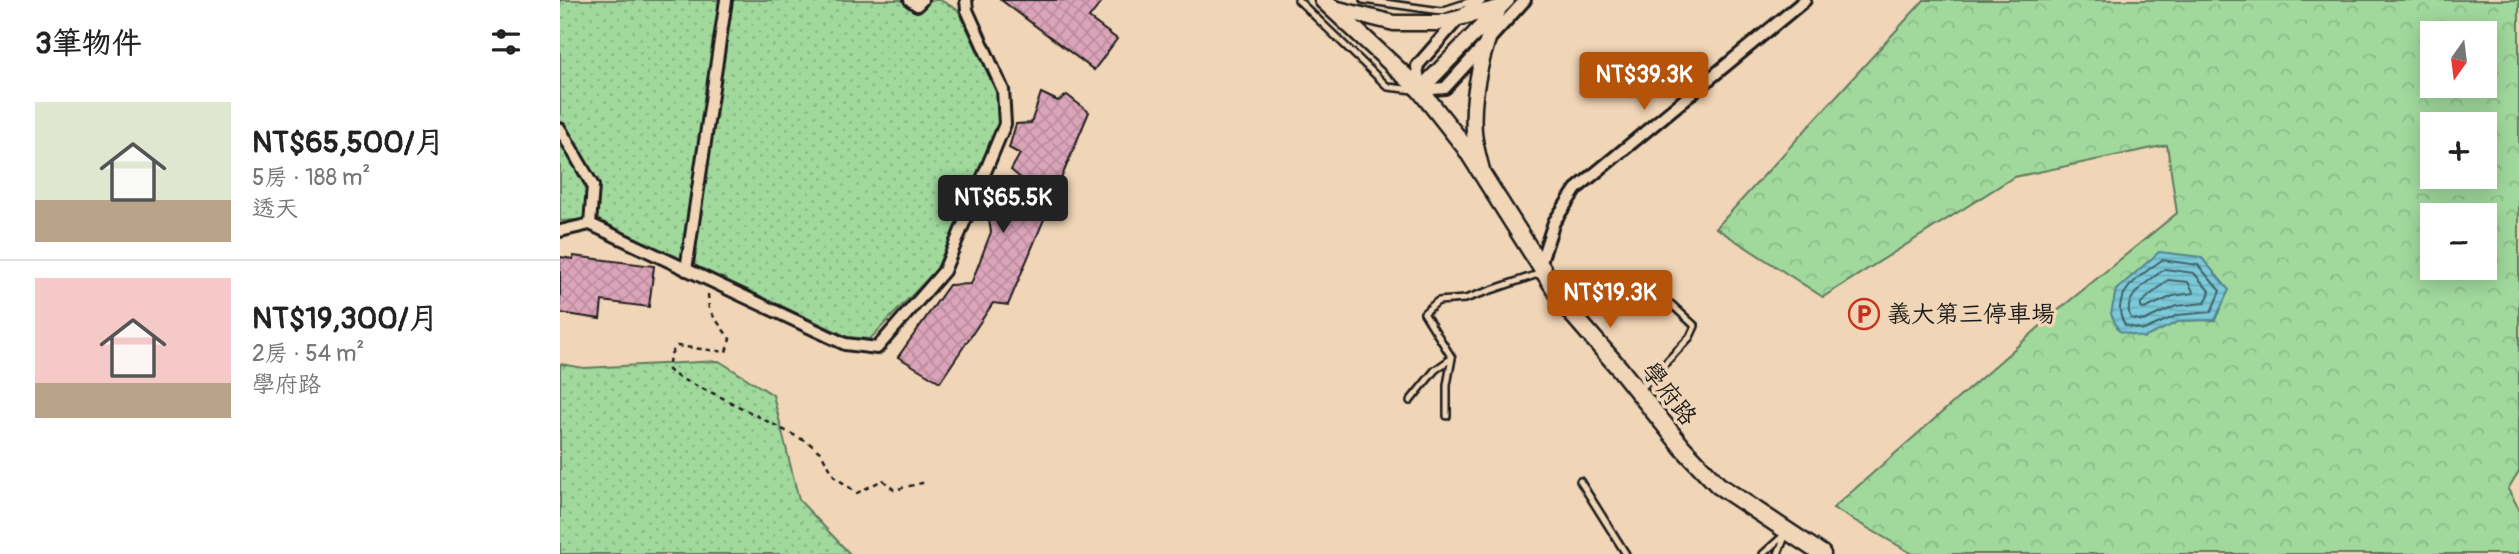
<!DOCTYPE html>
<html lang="zh-TW">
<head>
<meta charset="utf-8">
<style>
	body { margin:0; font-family:Pangolin,"LXGW WenKai TC",sans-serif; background:#f2f2f2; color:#222; height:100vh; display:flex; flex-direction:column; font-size:26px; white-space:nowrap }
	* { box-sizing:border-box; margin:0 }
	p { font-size:23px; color:#767676 }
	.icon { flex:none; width:38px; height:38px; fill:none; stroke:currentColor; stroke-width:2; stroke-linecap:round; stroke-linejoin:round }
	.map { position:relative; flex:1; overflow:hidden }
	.panel { display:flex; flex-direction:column; background:#fff; width:560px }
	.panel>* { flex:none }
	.needle { width:46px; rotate:194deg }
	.buttons { position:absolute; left:1860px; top:21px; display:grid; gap:14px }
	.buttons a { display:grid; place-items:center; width:77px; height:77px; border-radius:0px; background:#fff; box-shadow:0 4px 18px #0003; font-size:35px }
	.price { position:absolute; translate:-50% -60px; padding:0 16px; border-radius:7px; background:#b45309; color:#fff; font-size:23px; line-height:46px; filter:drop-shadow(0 2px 4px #0008) }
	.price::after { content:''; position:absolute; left:50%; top:42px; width:21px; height:16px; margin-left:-10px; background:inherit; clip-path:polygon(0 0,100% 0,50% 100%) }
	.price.current { background:#222; color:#fff }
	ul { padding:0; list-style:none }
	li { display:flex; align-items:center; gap:21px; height:175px; padding:0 35px }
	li+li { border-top:2px solid #e0e0e0 }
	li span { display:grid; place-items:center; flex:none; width:196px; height:140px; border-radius:0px; color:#555 }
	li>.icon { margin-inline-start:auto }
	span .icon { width:84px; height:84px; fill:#fffc; stroke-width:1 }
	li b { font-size:30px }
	h2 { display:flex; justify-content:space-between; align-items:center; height:84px; padding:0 35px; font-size:30px }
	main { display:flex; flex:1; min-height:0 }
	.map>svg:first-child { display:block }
	.grass { fill:url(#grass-dots); stroke:#5e7a5c; stroke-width:2 }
	.forest { fill:url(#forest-crowns); stroke:#5e7a5c; stroke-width:2; fill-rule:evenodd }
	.water { fill:url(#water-rules); stroke:#55848d; stroke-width:2 }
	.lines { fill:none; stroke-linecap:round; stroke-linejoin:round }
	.shore { stroke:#426268; stroke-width:2 }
	.building { fill:url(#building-cross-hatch); stroke:#1c1c1c; stroke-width:2 }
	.service-casing { stroke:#1c1c1c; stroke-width:10 }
	.minor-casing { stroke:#1c1c1c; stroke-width:16 }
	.tertiary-casing { stroke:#1c1c1c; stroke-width:19 }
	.secondary-casing { stroke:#1c1c1c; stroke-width:21 }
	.path { stroke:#1c1c1c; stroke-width:2.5; stroke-dasharray:5 5; stroke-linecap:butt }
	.service { stroke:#f0d5b7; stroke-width:5 }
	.minor { stroke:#f0d5b7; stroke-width:10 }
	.tertiary { stroke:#f0d5b7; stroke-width:14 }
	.secondary { stroke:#f0d5b7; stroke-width:16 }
	.labels { text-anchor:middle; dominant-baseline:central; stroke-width:7; stroke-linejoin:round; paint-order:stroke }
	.poi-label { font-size:24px; fill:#1c1c1c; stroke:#f0d5b7; text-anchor:start }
	.street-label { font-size:24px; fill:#1c1c1c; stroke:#f0d5b7 }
</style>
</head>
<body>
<main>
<section class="panel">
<h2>3筆物件<svg class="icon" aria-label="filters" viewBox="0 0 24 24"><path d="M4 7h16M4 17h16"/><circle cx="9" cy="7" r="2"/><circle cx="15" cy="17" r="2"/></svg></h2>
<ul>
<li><span style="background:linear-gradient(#dfe7d0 70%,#b9a48a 0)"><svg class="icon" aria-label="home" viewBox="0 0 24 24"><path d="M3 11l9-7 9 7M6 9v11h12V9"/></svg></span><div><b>NT$65,500/月</b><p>5房 · 188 m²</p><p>透天</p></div></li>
<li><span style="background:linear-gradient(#f6c9c9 75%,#b9a48a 0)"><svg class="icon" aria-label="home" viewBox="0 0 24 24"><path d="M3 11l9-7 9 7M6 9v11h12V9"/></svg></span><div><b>NT$19,300/月</b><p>2房 · 54 m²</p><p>學府路</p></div></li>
</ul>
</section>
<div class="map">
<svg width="1959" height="554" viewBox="0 0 1959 554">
	<defs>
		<pattern id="grass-dots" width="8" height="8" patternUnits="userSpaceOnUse" patternTransform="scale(1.75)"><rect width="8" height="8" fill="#a1d99d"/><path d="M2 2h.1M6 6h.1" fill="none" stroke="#8aba87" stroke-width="1.8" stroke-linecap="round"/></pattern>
		<pattern id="forest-crowns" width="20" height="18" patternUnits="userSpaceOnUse" patternTransform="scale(1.75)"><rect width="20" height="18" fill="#a1d99d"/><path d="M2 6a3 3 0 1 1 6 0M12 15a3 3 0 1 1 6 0" fill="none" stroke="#8aba87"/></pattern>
		<pattern id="water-rules" width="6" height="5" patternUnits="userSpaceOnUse" patternTransform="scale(1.75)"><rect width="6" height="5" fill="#7bcad9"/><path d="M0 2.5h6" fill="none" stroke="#6aadba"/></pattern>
		<pattern id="building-cross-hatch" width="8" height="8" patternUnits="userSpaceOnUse" patternTransform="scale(1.75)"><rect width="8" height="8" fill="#dba4b9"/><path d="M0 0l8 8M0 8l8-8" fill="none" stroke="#bb8d9e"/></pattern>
	</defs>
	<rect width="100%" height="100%" fill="#f0d5b7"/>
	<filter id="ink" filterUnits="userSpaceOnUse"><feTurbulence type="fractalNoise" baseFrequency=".0143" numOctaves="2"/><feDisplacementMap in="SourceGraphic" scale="14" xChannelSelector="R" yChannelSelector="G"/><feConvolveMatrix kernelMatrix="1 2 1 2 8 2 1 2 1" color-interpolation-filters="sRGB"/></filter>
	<g filter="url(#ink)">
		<path class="grass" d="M0,0H380L398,10L437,92L440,124L376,270L310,339L288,337L36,219L0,221Z
			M159,361L213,395L239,500L290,554H0V364L24,368Z"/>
		<path class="forest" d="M1364,0H1959V471L1948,489L1959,509V554H1353L1273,508L1502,307L1617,213L1607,145L1454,177L1263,297L1156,228ZM1872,33H1925V86H1872ZM1872,124H1925V177H1872ZM1872,215H1925V268H1872Z"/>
		<path class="water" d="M1599,252L1641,257L1669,290L1655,320L1620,321L1584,338L1559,331L1551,314L1556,290Z"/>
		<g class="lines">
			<path class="shore" d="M1602,260L1638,265L1660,291L1651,312L1618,315L1584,330L1565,325C1547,296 1581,275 1602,260Z
				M1605,269L1634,273L1650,292L1645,303L1616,306L1583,321L1571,318C1560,298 1591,279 1605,269Z
				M1608,280L1628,282L1634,293L1613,296L1584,309L1581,308V303Z"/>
		</g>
		<path class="building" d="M441,0H543L529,18L557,39L534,70Z
			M481,93L498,101L507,95L529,112L448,305L433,303L380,382L338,357L389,285L411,284L431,232L427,208L432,189L463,180L451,170L460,154L449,148L456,124L471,123Z
			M13,256L94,266L89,307L42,301L40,319L0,313V257L13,259Z"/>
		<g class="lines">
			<g class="service-casing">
				<path id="service" d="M738,0L828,87L854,90
					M803,0L881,11L915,0
					M1081,389L1130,337L1135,326L1111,304
					M850,401L875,370L892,358L864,313L878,301L905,299L981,273
					M887,416V385L892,358
					M1020,481L1066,554
					M1203,554L1225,534
					M1218,554L1226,534"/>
			</g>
			<g class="minor-casing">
				<path id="minor" d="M350,0L357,5L362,0
					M920,0L899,18L857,66L860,90L885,88L965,0
					M0,129L33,186L30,224
					M0,231L30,224L285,344L317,348L384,271L445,124L443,90L407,10L406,0
					M980,265L994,222L1016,189L1245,0
					M126,270L166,0"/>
			</g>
			<g class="tertiary-casing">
				<path id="tertiary" d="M770,7L834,23H879L939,8
					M860,90L947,0
					M922,170C919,158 915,145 914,132C911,90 924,47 939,8"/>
			</g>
			<g class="secondary-casing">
				<path id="secondary" d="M763,0L860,90L905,147L1007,308L1060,369L1123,448L1158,485L1262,554"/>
			</g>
			<path class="path" d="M148,294L149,310L170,339L166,352L117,346L110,355L108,370L119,378L157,395L249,443L261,453L275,477L297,493L323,480L334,490L366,482"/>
			<use href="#service" class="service"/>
			<use href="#minor" class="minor"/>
			<use href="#tertiary" class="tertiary"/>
			<use href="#secondary" class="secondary"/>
		</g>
	</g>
	<defs>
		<g id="parking-ring" transform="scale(1.575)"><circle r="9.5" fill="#f0d5b7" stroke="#c8321e" stroke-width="1.5"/><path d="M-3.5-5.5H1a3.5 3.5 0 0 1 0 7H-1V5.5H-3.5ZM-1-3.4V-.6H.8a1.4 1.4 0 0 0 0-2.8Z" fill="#c8321e"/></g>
	</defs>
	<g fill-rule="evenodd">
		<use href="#parking-ring" x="1304" y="314"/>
	</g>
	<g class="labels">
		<g class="poi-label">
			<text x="1327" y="314">義大第三停車場</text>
		</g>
		<g class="street-label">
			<text transform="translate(1109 394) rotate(52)">學府路</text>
		</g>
	</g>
</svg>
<div class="buttons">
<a><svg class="needle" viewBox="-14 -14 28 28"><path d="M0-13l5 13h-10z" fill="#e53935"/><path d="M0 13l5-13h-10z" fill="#767676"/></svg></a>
<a>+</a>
<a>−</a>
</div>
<b class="price" style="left:1084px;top:112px">NT$39.3K</b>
<b class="price current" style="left:443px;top:235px">NT$65.5K</b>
<b class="price" style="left:1050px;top:330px">NT$19.3K</b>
</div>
</main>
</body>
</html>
